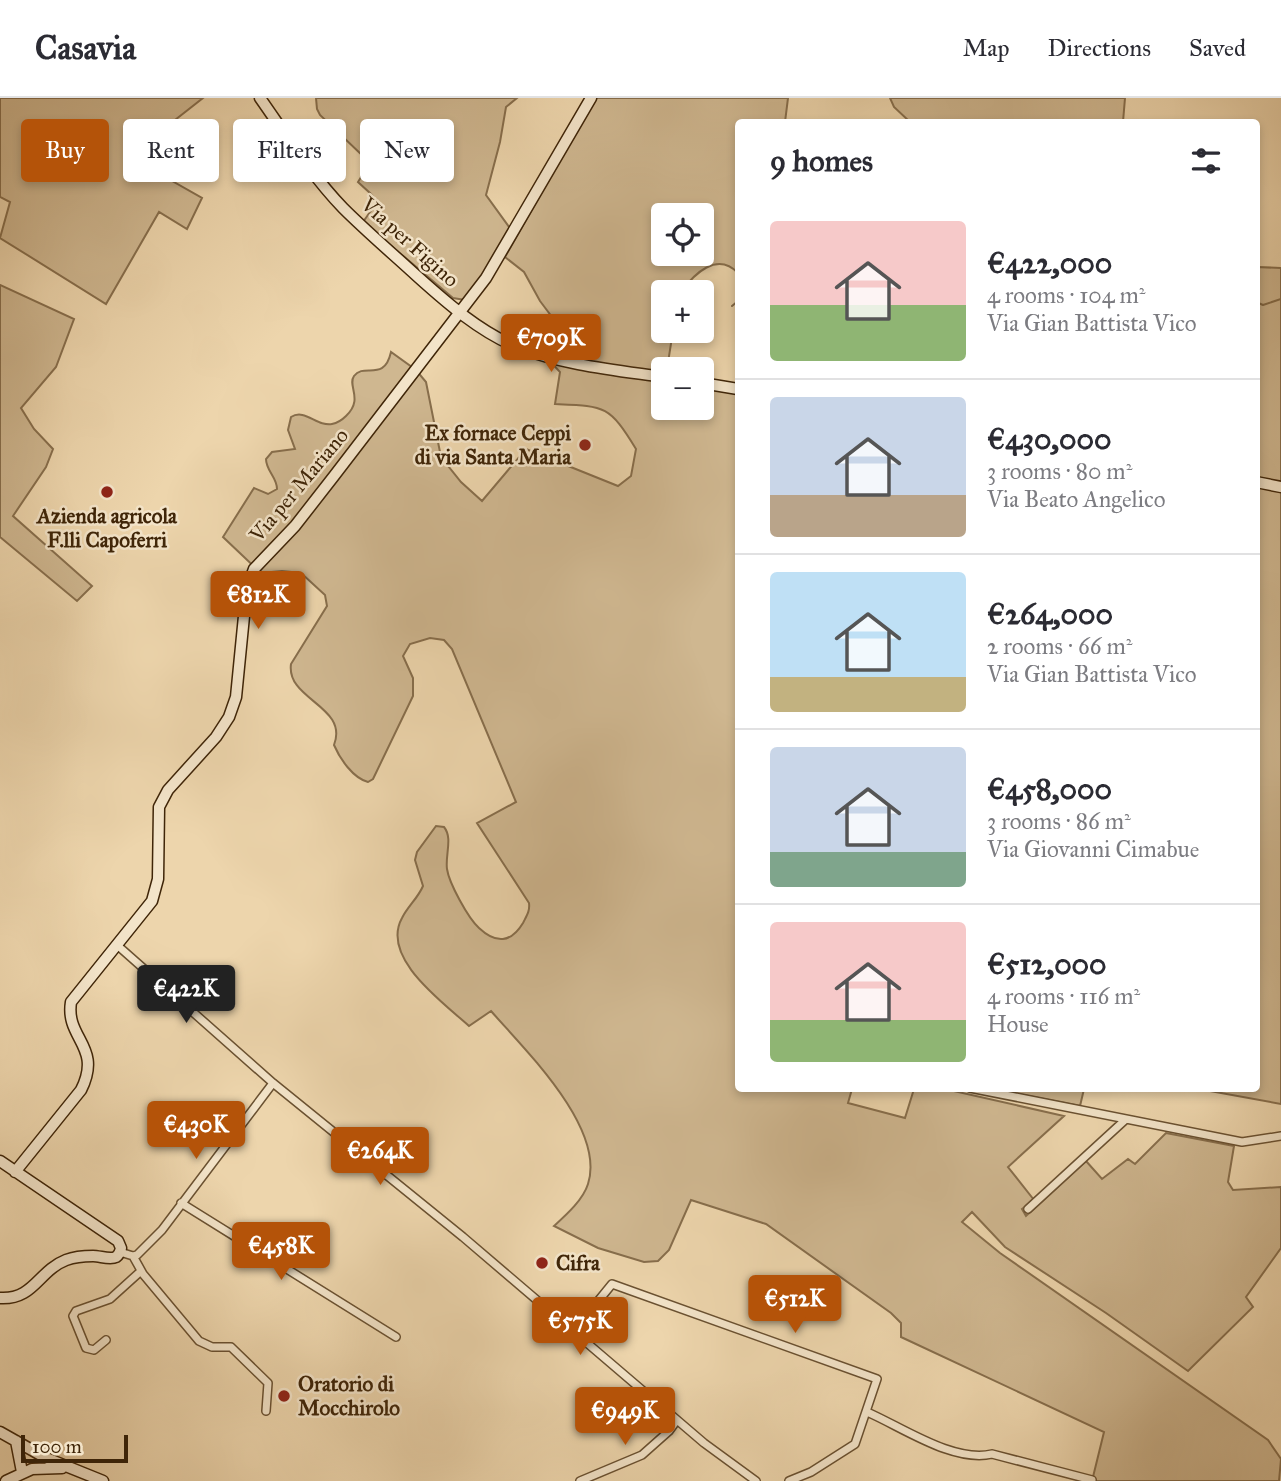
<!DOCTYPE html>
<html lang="en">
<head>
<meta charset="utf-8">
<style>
	body { margin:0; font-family:"IM FELL Great Primer",serif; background:#f7f7f7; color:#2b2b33; height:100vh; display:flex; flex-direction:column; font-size:26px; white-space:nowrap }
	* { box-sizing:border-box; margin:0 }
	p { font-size:23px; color:#7c7c81 }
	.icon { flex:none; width:38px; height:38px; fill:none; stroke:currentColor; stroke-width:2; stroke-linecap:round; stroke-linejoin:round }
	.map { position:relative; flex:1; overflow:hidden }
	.details { position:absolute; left:735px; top:21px; width:525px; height:973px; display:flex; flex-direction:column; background:#fff; border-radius:7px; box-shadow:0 4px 10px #0003 }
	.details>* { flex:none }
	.banner { position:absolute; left:21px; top:21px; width:609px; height:63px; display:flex; gap:14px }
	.buttons { position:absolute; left:651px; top:105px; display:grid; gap:14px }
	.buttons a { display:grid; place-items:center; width:63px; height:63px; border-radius:7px; background:#fff; box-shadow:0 4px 10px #0003; font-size:35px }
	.scale { position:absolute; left:21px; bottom:18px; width:107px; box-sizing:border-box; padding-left:7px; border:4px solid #3f2508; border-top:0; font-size:19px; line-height:24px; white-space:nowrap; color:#3f2508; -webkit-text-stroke:5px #f3e4c9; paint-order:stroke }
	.price { position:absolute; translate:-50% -60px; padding:0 16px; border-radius:7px; background:#b45309; color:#fff; font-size:23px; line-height:46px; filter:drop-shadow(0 2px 4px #0008) }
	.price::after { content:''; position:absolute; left:50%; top:42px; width:21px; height:16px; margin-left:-10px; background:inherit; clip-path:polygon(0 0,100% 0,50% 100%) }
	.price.on { background:#222; color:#fff }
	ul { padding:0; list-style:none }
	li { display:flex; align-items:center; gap:21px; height:175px; padding:0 35px }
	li+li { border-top:2px solid #e1e1e2 }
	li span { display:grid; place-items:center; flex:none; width:196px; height:140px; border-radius:7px; color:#555 }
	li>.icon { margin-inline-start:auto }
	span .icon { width:84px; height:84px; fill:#fffc; stroke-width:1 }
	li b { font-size:30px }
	h2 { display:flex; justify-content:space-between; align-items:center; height:84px; padding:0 35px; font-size:30px }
	.pill { padding:0 24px; border-radius:7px; background:#fff; box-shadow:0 4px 10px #0003; font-size:24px; line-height:63px }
	.pill.on { background:#b45309; color:#fff }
	header { display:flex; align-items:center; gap:42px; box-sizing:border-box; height:98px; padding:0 35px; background:#fff; border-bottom:2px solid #e1e1e2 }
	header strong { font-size:33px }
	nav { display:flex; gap:38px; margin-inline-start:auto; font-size:24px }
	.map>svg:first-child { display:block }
	.green { fill:#cfb790; stroke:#876e4c; stroke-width:2; fill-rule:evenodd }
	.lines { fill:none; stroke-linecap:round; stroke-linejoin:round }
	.stream { stroke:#846b49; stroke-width:2 }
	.street-casing { stroke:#6a5131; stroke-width:10 }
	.secondary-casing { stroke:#3f2508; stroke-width:13 }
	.street { stroke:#f3e4c9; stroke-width:7 }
	.secondary { stroke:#f3e4c9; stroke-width:10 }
	.poi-dot { fill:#8f2418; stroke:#f3e4c9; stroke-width:2.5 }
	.labels { text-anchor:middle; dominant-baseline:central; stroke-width:5; stroke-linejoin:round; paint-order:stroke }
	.street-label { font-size:21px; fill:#3f2508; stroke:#f3e4c9 }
	.poi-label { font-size:21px; font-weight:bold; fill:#3f2508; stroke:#f3e4c9; text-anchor:start }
</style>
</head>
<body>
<header>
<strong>Casavia</strong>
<nav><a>Map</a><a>Directions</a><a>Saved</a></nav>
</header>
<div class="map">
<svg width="1281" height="1383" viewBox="0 0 1281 1383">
	<rect width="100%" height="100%" fill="#edd5ac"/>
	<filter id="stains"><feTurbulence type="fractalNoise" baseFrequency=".00286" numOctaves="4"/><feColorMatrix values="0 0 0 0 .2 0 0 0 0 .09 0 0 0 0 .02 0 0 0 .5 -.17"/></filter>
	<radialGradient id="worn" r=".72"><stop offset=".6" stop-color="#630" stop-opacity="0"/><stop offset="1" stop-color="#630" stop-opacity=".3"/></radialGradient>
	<path class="green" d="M0,0H203L147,44L167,80L202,100L187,131L159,114L106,206L0,140L10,104L0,99Z
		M316,0H517L506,9L500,44L486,97L512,133L485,178L465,202L453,200L363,124L377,104L371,96L358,84L366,71L365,60L320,17L317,11Z
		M595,0H788L785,24H738V175C717,153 694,176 681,194H663V233H673L667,271H663V310H702V285L738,291V990L852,991L848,1005L905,1020L914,991H945L1064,1018L1008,1069L1034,1102L1022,1111L1026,1118L1086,1063L1102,1081L1128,1061L1135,1066L1166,1035L1234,1048L1228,1084L1233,1092L1281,1089V1150L1246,1199L1253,1209L1188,1273L1106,1215L1005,1149L972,1114L962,1124L1000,1155L1268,1342L1281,1361L1279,1383H1092L1104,1334L901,1239V1225L891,1215L766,1126L691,1102L669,1152L658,1163L644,1164L598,1150L554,1128C566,1117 583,1102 588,1086C606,1030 524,951 491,913L469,928C444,905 380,860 402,820C408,808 418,800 423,788L415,762L417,754L436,728L444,729C453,740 445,757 447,771C449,785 468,820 479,830C496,846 511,845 523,825C527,817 530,813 529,805L477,725L516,704L452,551L444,542L430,540L410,546L403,558L413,580V598L373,681L368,684C353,680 340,661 334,647C349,608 286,602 291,566L327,508L325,497L301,475L282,473L261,475L223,439L254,390L268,396L277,391C277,379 266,373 266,361L272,354L295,351L288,332L291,319C305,310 317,329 332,326C337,325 342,322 346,318C364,301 347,288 354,278C364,264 384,285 391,254L416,272L426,284L441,359L461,384L482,403L526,351L618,388L631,378L636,351C609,307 605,308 555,306L560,274L546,259L555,223L540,203L524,174L505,159ZM663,117H702V156H663Z
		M890,0H1125L1123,24H910L894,9Z
		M1257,169L1281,170V1006L1199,991L1256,990Z
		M0,187L74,221L56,269L21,310L34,331L53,351L46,369L13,418L92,488L77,503L0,439Z
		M993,991H1084L1080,1008Z"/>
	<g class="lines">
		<path class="stream" d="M1256,204L1263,207L1281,201
			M732,208L738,203"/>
		<g class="street-casing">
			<path id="street" d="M117,847L273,985L463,1139L704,1345L756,1383
				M970,990L1242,1044L1281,1038
				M181,1105L396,1239
				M1028,1111L1125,1022
				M120,1154L133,1158L137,1157L162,1132L273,985
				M133,1158L143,1176L199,1243L212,1249H231L268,1285L266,1313
				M573,1234L612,1186L877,1281L855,1346L811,1374L789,1383
				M106,1242L94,1252L86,1250L73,1218L76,1213L110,1201L141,1173
				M867,1314C902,1329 953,1365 992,1356L1092,1382
				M580,1383L642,1357L669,1333L677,1322"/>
		</g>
		<g class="secondary-casing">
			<path id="secondary" d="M260,0C286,37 312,78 343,110C367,134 393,156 418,179C447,205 480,234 517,249C564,267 615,272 663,279
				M702,285L738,291
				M1256,384L1281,389
				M0,1063L118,1143L121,1150C120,1154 120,1156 116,1159C110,1162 100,1158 93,1158C84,1158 74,1159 66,1162C38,1173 34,1202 0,1200
				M15,1074L81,992C103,948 65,941 71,904L152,803L158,781L159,709L168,692L216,639L229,619L236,599L245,508L250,482L254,471L295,428L334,378L486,180L591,0
				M0,1334L46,1360L103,1383
				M16,1343L22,1374
				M6,1383L32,1371L62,1370"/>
		</g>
		<use href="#street" class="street"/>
		<use href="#secondary" class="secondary"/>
	</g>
	<g class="poi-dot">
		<circle cx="585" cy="347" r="7"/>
		<circle cx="107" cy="394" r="7"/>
		<circle cx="542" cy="1165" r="7"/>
		<circle cx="284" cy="1298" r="7"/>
	</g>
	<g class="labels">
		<g class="street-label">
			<text transform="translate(410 144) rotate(42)">Via per Figino</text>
			<text transform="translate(299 387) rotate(-50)">Via per Mariano</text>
		</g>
		<g class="poi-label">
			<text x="571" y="335" text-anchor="end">Ex fornace Ceppi<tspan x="571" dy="24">di via Santa Maria</tspan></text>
			<text x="107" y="418" text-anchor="middle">Azienda agricola<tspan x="107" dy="24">F.lli Capoferri</tspan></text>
			<text x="556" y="1165">Cifra</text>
			<text x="298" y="1286">Oratorio di<tspan x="298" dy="24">Mocchirolo</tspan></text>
		</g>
	</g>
	<rect width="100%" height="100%" filter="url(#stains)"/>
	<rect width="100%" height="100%" fill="url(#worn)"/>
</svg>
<div class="buttons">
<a><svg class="icon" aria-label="locate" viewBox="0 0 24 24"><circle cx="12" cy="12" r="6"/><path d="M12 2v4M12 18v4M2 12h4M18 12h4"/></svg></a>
<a>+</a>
<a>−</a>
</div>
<div class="scale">100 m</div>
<b class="price" style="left:551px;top:276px">€709K</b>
<b class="price" style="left:258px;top:533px">€812K</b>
<b class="price on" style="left:186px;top:927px">€422K</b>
<b class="price" style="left:196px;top:1063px">€430K</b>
<b class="price" style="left:380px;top:1089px">€264K</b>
<b class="price" style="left:281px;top:1184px">€458K</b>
<b class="price" style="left:795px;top:1237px">€512K</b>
<b class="price" style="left:580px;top:1259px">€575K</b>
<b class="price" style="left:625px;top:1349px">€949K</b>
<div class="banner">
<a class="pill on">Buy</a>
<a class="pill">Rent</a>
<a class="pill">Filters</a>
<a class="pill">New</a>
</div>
<section class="details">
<h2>9 homes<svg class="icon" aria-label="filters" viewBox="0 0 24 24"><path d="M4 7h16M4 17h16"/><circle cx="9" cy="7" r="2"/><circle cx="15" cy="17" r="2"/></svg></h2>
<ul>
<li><span style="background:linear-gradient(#f6c9c9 60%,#8fb573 0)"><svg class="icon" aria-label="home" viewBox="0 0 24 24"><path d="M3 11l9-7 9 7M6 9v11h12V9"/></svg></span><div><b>€422,000</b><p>4 rooms · 104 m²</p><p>Via Gian Battista Vico</p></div></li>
<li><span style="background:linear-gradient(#c9d6e8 70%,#b9a48a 0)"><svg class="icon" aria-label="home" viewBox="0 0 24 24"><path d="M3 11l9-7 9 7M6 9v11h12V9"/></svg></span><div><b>€430,000</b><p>3 rooms · 80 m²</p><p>Via Beato Angelico</p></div></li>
<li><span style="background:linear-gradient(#bfe0f5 75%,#c2b280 0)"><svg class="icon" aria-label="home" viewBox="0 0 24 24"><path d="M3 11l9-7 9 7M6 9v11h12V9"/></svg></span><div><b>€264,000</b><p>2 rooms · 66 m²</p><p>Via Gian Battista Vico</p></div></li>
<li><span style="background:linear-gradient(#c9d6e8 75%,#7fa58c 0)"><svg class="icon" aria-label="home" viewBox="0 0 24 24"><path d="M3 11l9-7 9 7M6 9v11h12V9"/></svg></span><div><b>€458,000</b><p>3 rooms · 86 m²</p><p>Via Giovanni Cimabue</p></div></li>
<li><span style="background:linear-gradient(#f6c9c9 70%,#8fb573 0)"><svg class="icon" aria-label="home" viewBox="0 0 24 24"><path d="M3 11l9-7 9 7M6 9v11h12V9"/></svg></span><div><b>€512,000</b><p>4 rooms · 116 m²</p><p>House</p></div></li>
</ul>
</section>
</div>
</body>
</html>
